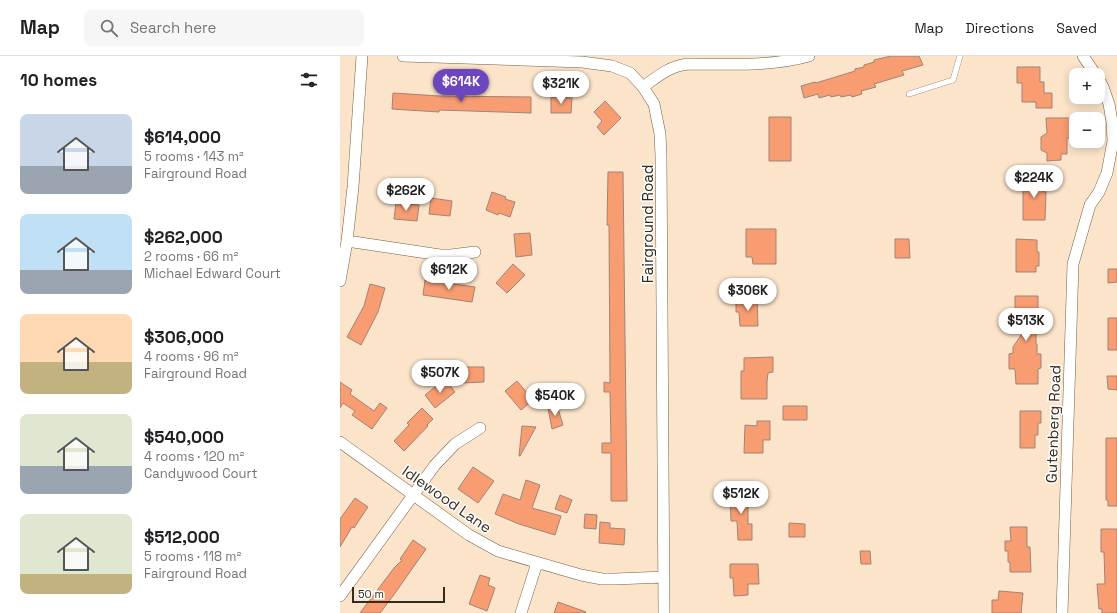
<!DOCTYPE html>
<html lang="en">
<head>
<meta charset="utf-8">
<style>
	body { margin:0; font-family:"Space Grotesk",sans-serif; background:#f6f6f6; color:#202124; height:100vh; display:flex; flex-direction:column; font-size:15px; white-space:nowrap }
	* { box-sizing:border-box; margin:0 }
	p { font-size:13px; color:#757577 }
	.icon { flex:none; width:22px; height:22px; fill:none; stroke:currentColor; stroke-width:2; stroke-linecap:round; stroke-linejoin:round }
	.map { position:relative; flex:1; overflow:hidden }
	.drawer { display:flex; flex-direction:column; background:#fff; width:340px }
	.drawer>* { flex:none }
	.buttons { position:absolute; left:729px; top:12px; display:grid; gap:8px }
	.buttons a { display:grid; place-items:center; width:36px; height:36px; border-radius:8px; background:#fff; box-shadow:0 2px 10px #0003; font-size:20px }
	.scale { position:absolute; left:12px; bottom:10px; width:93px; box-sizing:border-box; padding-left:4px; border:2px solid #332b20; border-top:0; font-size:11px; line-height:14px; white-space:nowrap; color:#332b20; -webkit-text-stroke:3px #fff; paint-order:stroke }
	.price { position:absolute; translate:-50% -34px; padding:0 9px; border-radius:14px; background:#fff; color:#222; font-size:13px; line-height:26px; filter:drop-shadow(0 1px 2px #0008) }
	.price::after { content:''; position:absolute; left:50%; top:24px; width:12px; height:9px; margin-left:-6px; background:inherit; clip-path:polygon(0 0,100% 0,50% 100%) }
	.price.current { background:#6c46be; color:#fff }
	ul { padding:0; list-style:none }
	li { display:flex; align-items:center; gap:12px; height:100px; padding:0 20px }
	li span { display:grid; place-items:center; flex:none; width:112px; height:80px; border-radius:8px; color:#555 }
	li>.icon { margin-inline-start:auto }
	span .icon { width:48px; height:48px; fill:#fffc; stroke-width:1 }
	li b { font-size:17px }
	h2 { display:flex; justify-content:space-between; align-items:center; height:48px; padding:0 20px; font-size:17px }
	header { display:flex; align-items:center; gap:24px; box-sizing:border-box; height:56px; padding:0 20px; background:#fff; border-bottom:1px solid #e0e0e0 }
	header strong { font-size:19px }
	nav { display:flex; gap:22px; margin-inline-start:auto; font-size:14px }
	.search { width:280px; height:36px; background:#f6f6f6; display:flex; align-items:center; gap:10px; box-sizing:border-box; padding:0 14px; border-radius:8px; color:#757577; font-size:15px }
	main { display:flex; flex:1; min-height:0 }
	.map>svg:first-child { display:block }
	.building { fill:#f89c72; stroke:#a38376 }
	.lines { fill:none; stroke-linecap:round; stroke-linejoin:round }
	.service-casing { stroke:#746048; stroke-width:6 }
	.minor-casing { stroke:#746048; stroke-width:12 }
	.service { stroke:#fff; stroke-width:5.5 }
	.minor { stroke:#fff; stroke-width:11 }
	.labels { text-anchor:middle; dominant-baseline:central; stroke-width:3; stroke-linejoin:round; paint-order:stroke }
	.street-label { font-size:15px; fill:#332b20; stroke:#fff }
</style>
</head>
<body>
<header>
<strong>Map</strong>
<div class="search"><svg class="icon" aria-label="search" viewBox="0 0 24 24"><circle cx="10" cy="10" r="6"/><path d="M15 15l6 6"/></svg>Search here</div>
<nav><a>Map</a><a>Directions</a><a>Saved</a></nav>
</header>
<main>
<section class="drawer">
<h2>10 homes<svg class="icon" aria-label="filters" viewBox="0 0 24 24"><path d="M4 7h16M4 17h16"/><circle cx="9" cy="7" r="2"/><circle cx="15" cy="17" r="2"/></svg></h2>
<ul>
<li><span style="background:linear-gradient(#c9d6e8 65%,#9aa5b1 0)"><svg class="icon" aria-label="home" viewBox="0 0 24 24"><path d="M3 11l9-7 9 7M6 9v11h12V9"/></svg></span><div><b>$614,000</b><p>5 rooms · 143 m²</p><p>Fairground Road</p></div></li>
<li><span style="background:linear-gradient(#bfe0f5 70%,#9aa5b1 0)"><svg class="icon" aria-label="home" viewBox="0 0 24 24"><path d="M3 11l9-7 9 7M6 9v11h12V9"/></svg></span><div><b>$262,000</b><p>2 rooms · 66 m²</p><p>Michael Edward Court</p></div></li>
<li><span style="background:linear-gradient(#ffd9b3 60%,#c2b280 0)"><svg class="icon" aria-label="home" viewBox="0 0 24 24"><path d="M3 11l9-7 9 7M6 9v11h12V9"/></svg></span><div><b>$306,000</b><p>4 rooms · 96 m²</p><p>Fairground Road</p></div></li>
<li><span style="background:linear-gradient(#dfe7d0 65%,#9aa5b1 0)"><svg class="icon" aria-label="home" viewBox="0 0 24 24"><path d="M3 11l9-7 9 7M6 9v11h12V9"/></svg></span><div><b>$540,000</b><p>4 rooms · 120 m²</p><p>Candywood Court</p></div></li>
<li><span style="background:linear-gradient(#dfe7d0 75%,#c2b280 0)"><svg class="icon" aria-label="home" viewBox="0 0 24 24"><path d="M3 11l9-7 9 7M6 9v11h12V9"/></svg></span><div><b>$512,000</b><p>5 rooms · 118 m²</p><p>Fairground Road</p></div></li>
</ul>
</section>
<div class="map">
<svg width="777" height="557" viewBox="0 0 777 557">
	<rect width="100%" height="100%" fill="#fbe4c9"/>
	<path class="building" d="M551,0H579L583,9L562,15L564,19L534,28L536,31L521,35L522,38L512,41L511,39L501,41L500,39L491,41L490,39L479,42L478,38L464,42L461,30L475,26L476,27L515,15V13L524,11V9L534,6V4Z
		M677,11H700V26H704V37H712V52H696V46H682V27H677Z
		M53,37L99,40L191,41V57L99,54V56L52,53Z
		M211,41L232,42L231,57H211Z
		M265,45L281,62L264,79L257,71L262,65L254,56Z
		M429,61H451V105H429Z
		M706,62H733V82H727V98H721V104L707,105V97L701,94V81L707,77Z
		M268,116H283L287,445H271V397H262V387H271L270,336H264V326L270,327L269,169H267Z
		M683,120H701V131H704V136H706L705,164H683Z
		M152,136L166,141L165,143L175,146L170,161L159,157L158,159L146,154Z
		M91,142L112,145L110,160L89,158Z
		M56,147L79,149L77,165L54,163Z
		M406,173H436V208H413L412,201H406Z
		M190,177L192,199L176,201L174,178Z
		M555,183H569L570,202H555Z
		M676,183L697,184V196H699V210H696V216H676Z
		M173,208L185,219L167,237L156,227Z
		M768,213H777V226L768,227Z
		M85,224L135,231L132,246L83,239Z
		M30,228L45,232L38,256L21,289L7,281L24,250Z
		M675,240H698V268H696V288H697V298H701V312L698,313V328H676L675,313H669V298L673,297V291L684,275H675Z
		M400,242H417L418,270H400L399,256H396V244Z
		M768,262H777V294H768Z
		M433,301V316L428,317L427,325V343H401V315H404V302Z
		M121,311H144V326L122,327Z
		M767,320H777V334L768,333Z
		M105,323L115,336L95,352L85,339Z
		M177,325L193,344L181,354L165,335Z
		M0,326L12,334L10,338L34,355L40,347L47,352L32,373L12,359L15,355L3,347L0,352Z
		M217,349L223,369L212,373L208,352Z
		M443,350H467V364H443Z
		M82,352L93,363L87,369L88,370L64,395L54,385L69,369L67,367Z
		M680,355H701V367H698V379H695V392H680Z
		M417,365H430V384H423V397H404L405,369L417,370Z
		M182,370L196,371L180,400H179Z
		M766,382H777V450H768V444H766Z
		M133,411L154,425L138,447L118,433Z
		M186,424L200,429L192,452L221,460L215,479L179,468L155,458L163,438L180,444Z
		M390,437H408V468H412V484H398L397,465H391Z
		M220,439L232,444L227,457L215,453Z
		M15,442L28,451L14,472L12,471L0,491V463Z
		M245,458L257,459L256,473L244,472Z
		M260,466L270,467V472L285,473L284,489L259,487Z
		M449,467L465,468V481H449Z
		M670,471H687V491H690L691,516H670V506H668V495H665V485H671Z
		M761,473H777V557H762V553H759L757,528H765L764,496H761Z
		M73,484L86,493L53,540L40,557H20L54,512L62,504L60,503Z
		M520,495H530L531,508H521Z
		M390,508H418L419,528H408V539L394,540L393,522H390Z
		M140,519L150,522L148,529L155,532L147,555L129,548Z
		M659,535L683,537L681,557H652V544H658Z
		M218,546L246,556L245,557H214Z"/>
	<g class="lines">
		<g class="service-casing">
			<path id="service" d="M569,38L613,24L620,0"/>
		</g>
		<g class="minor-casing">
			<path id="minor" d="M63,0L242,6L272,10L290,17L303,31L314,48L320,78L321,100L324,557
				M743,0L756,19
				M303,31C317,21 329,10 348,8C388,8 430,11 469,0
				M7,185L100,199H111L135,196
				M0,225L7,185L13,131L22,0
				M0,386L129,479L158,495L241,519L262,523H275L324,521
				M0,540L95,409L115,388L140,372
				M181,557L197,507
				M722,557L733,208L750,149L759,136L767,117L773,85L772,66L769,48L763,31L758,22"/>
		</g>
		<use href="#service" class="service"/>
		<use href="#minor" class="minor"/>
	</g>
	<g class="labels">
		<g class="street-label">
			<text transform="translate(307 168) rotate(-90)">Fairground Road</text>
			<text transform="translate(713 368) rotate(-88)">Gutenberg Road</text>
			<text transform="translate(107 443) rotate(35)">Idlewood Lane</text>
		</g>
	</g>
</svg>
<div class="buttons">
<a>+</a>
<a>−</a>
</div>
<div class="scale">50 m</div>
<b class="price current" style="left:121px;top:47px">$614K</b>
<b class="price" style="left:221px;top:49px">$321K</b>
<b class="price" style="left:694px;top:143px">$224K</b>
<b class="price" style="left:66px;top:156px">$262K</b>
<b class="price" style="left:109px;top:235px">$612K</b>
<b class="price" style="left:408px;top:256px">$306K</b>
<b class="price" style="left:686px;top:286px">$513K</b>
<b class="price" style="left:100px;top:338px">$507K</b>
<b class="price" style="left:215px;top:361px">$540K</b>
<b class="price" style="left:401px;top:459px">$512K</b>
</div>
</main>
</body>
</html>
